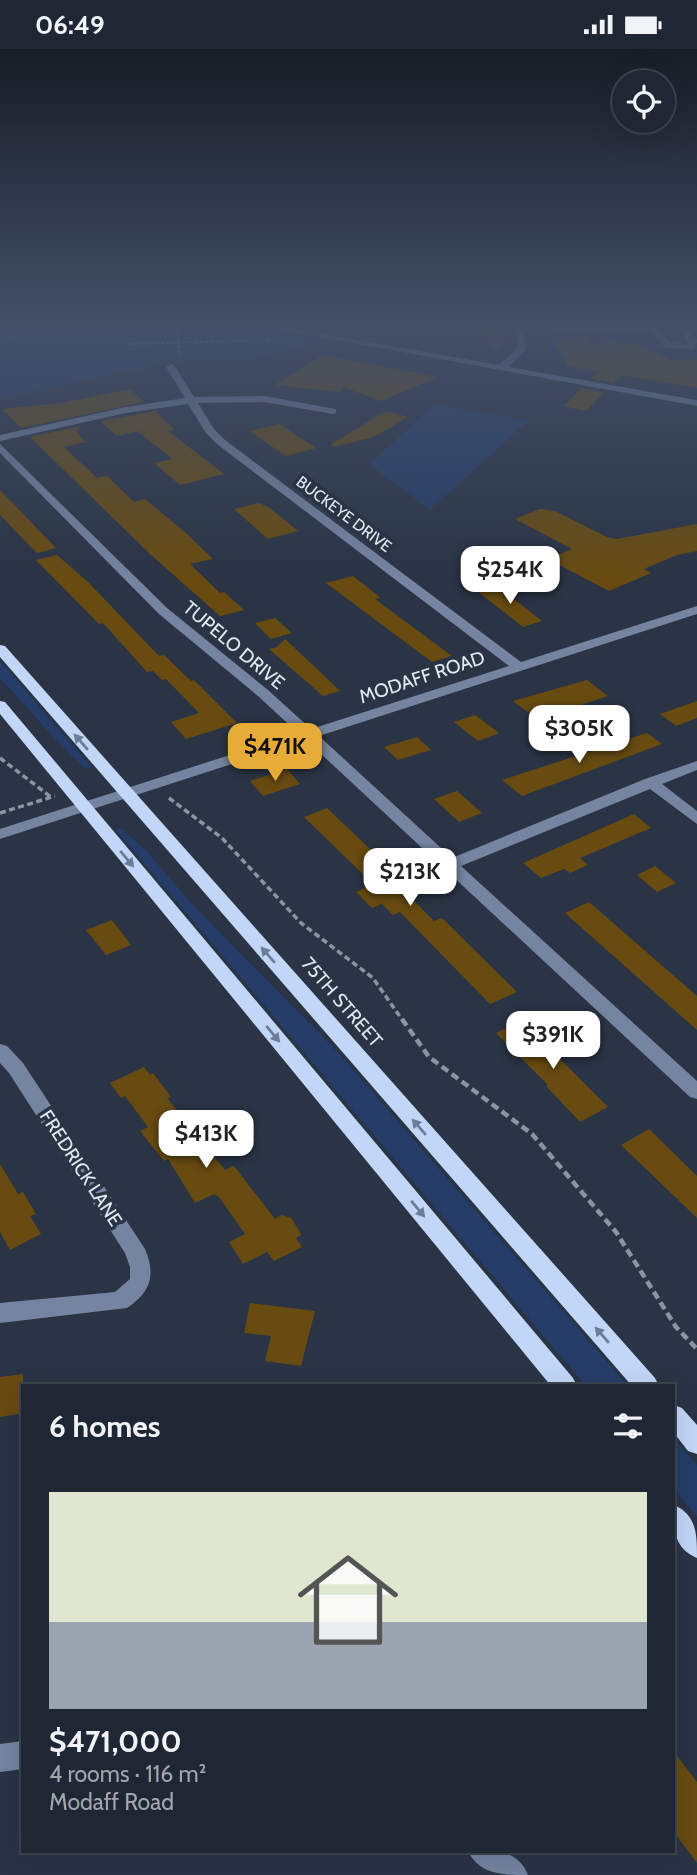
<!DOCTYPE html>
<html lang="en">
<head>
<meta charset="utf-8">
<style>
	body { margin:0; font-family:Cabin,sans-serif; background:#282f3c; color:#f1f3f6; height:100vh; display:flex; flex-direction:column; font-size:26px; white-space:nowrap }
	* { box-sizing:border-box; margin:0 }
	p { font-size:23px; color:#a2a5ac }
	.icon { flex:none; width:38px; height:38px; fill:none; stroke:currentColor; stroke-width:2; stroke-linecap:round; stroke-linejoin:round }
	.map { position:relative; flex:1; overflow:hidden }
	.side { position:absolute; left:21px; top:1335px; width:654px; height:469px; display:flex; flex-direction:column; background:#202734; border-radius:0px; box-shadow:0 7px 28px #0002,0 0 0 2px #3d444f }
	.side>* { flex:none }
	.fabs { position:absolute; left:612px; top:21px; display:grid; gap:14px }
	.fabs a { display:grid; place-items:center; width:63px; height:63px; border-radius:50%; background:#202734; box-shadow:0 7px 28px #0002,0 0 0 2px #3d444f; font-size:35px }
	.price { position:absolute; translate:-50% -60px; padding:0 16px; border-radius:14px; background:#fff; color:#222; font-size:23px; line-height:46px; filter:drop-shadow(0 2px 4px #0008) }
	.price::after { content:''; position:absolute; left:50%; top:42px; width:21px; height:16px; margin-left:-10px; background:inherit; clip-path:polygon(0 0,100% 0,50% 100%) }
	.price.active { background:#e7ac37; color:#111 }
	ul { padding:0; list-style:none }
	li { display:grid; align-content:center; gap:14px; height:371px; padding:0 28px }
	li span { display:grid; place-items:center; height:217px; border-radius:0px; color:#555 }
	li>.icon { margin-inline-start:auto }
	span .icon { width:126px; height:126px; fill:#fffc; stroke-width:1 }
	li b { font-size:30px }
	h2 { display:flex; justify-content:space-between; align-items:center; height:84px; padding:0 28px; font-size:30px }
	.status { display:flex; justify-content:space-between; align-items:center; height:49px; padding:0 35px; background:#202734; direction:ltr }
	.status svg { height:19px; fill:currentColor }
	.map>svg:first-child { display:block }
	.green { fill:#253d68 }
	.building { fill:#684b11 }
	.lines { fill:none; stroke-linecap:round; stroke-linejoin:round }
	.path-far2 { stroke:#8c94a2; stroke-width:2; stroke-dasharray:3.5 2; stroke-linecap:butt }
	.path-far1 { stroke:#8c94a2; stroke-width:3.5; stroke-dasharray:6 3.5; stroke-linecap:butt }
	.path { stroke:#8c94a2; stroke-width:4.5; stroke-dasharray:8 4.5; stroke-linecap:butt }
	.minor { fill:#7585a1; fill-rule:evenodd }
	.major { fill:#c2d6f8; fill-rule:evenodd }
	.oneway { fill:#6e7d96 }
	.labels { text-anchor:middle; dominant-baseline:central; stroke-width:7; stroke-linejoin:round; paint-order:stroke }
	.far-street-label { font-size:16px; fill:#e2e8f4; stroke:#2a3445 }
	.street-label { font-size:19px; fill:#e2e8f4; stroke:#2a3445 }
</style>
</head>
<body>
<div class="status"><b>06:49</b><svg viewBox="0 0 49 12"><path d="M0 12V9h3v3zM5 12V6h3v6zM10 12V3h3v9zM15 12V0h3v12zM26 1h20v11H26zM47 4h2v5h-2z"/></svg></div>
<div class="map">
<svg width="697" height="1826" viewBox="0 0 697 1826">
	<rect width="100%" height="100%" fill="#2a3445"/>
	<path class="green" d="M0,274H229L323,291L251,311L178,312L0,350Z
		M436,355L529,371L430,461L369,415Z
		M0,612L92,719L86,720C54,693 30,659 0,630Z
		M121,779L146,801L191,854L333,998L628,1337H586L116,781Z
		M674,1389L697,1416V1468L674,1440Z"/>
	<path class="building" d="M492,275L507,291L495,302L473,276Z
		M586,288L590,296L614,290L622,294L630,292L671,311L697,310V339L620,326L613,334L591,330L597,323L568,317L552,289Z
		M323,306L402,321L438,328L381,352L343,338L340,343L275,336Z
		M582,339L604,343L586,362L563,357Z
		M130,340L144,353L21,379L2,360L61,354Z
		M155,362L175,381L168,382L224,425L180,436L154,414L173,410L137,382L117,387L100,372Z
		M386,362L408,368L374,388L333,398L331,395Z
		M279,375L316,399L286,407L249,382Z
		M81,377L76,383L86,393L64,398L97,429L107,427L134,453L145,450L186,484L213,510L190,515L220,544L224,543L244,561L220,567L150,505L30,388Z
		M0,441L56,499L37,504L23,490L0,466Z
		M259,454L270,459L298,482L268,490L234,460Z
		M540,460L555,462L607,488L617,490L697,475V502L677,506L644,520L651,524L609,542L548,510L572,500L515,470Z
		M57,506L87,532L159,607L164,606L191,632L194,631L237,674L186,690L171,673L199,664L166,630L162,631L153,622L147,623L103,574L99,575L36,511Z
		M353,527L381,549L375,550L452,607L432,613L326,534Z
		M497,537L542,572L523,578L477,542Z
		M275,569L292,584L271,590L255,574Z
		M285,590L315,618L340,642L323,647L269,600L277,598Z
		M587,631L608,647L537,670L513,652Z
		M697,652V669L676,677L660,665Z
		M475,666L499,684L478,692L454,673Z
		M647,684L662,695L522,747L502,731Z
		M417,688L431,701L398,711L384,698Z
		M287,720L300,735L263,747L250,732Z
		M457,742L482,764L459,773L434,750Z
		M327,759L415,843L408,846L434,872L442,869L517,943L490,955L400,863L393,866L382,855L372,859L356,843L373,835L304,768Z
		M634,765L651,779L580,809L588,816L570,824L564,820L541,829L523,814Z
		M655,817L676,834L657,843L637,826Z
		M589,853L697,947V981L565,864Z
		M112,871L131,896L106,906L86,881Z
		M523,971L554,1004L608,1058L580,1073L546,1037L548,1036L496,984Z
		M144,1018L150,1026L153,1024L171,1048L167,1049L225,1121L234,1117L275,1170L282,1166L291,1169L300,1183L301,1186L296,1189L302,1198L274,1212L267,1203L243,1215L229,1193L245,1185L219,1148L214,1145L195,1154L168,1110L164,1112L140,1082L148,1078L125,1047L121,1049L110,1034Z
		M649,1080L697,1127V1169L621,1096Z
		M0,1115L18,1145L23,1143L36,1165L30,1167L41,1185L10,1201L0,1183Z
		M250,1254L315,1262L301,1317L265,1312L271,1287L244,1284Z
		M23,1325V1364L0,1368V1328Z
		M674,1703L697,1733V1814L674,1783Z"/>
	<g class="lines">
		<path class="path-far2" d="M87,274H107
			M130,274L177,277
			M177,274L179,307
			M9,289L28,278L52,274
			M128,295L269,291"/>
		<path class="path-far1" d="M0,709L51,748
			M169,749L222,789L301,874L373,929L403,972
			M0,764L55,747"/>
		<path class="path" d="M402,970L429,1008L532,1085L616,1183L676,1278L697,1300"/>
		<path class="minor" d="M243,274H261L499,316L516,300L518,290L513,274H521L523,278L654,274L671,294L688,295L676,274H684L697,292L694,300L665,299L651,281L525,284L526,300L508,318L697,351V357Z
			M171,315L174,316L194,348L264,347L336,360V364L333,365L264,353L198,354L214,380L225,391L521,613L697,557V565L319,687L452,809L645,730L697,712V721L662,735L697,762V775L650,740L461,817L697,1032V1050L690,1048L306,691L0,790V780L298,684L258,647L159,565L0,404V395L167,559L268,641L311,680L509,617L217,395L206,384L188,355L126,364L0,392V386L126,358L185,349L166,318Z
			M0,995L7,997L23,1014L145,1200C156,1226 151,1243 127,1259L0,1274V1254L115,1243L130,1230V1218L125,1204L9,1024L0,1014Z
			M23,1692V1720L0,1723V1695Z
			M468,1802C494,1802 517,1799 528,1826C503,1826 480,1826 468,1802Z"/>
		<path class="major" d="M0,596L5,597L655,1329L659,1337H632L0,608Z
			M0,652L5,653L573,1329L577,1337H551L0,665Z
			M674,1356L682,1359L697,1376V1405L688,1402L674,1384Z
			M674,1456C697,1466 697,1486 697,1509C673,1499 673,1478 674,1456Z"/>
	</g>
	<defs><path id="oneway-solid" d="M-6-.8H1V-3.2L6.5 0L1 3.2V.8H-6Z" transform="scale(1.75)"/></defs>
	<g class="oneway">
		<use href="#oneway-solid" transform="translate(81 693) rotate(-131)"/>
		<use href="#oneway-solid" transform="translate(127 810) rotate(50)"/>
		<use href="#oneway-solid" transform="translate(268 906) rotate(-131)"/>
		<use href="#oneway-solid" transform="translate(273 985) rotate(50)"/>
		<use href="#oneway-solid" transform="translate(419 1078) rotate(-131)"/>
		<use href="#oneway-solid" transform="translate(418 1160) rotate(50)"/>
		<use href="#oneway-solid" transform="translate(602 1286) rotate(-131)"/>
	</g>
	<linearGradient id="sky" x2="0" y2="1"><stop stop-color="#171d26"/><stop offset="0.52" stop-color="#445068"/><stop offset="1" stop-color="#445068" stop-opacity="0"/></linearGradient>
	<rect width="697" height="530" fill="url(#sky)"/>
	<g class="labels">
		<g class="far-street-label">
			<text transform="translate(344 465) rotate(37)">BUCKEYE DRIVE</text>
		</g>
		<g class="street-label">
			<text transform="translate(234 596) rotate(40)">TUPELO DRIVE</text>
			<text transform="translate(422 628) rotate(-18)">MODAFF ROAD</text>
			<text transform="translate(342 953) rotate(49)">75TH STREET</text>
			<text transform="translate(81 1119) rotate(57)">FREDRICK LANE</text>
		</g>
	</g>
</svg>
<div class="fabs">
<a><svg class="icon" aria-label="locate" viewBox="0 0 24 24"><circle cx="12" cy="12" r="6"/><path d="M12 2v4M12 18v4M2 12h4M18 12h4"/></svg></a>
</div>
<b class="price" style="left:510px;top:557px">$254K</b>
<b class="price" style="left:579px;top:716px">$305K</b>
<b class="price active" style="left:275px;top:734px">$471K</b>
<b class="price" style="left:410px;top:859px">$213K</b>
<b class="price" style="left:553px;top:1022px">$391K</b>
<b class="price" style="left:206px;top:1121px">$413K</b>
<section class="side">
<h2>6 homes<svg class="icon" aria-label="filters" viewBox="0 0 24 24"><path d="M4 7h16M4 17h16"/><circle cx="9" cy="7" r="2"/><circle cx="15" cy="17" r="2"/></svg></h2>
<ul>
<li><span style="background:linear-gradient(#dfe7d0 60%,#9aa5b1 0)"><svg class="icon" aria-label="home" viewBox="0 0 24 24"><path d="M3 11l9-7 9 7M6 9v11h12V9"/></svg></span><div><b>$471,000</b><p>4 rooms · 116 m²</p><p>Modaff Road</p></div></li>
</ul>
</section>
</div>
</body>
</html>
